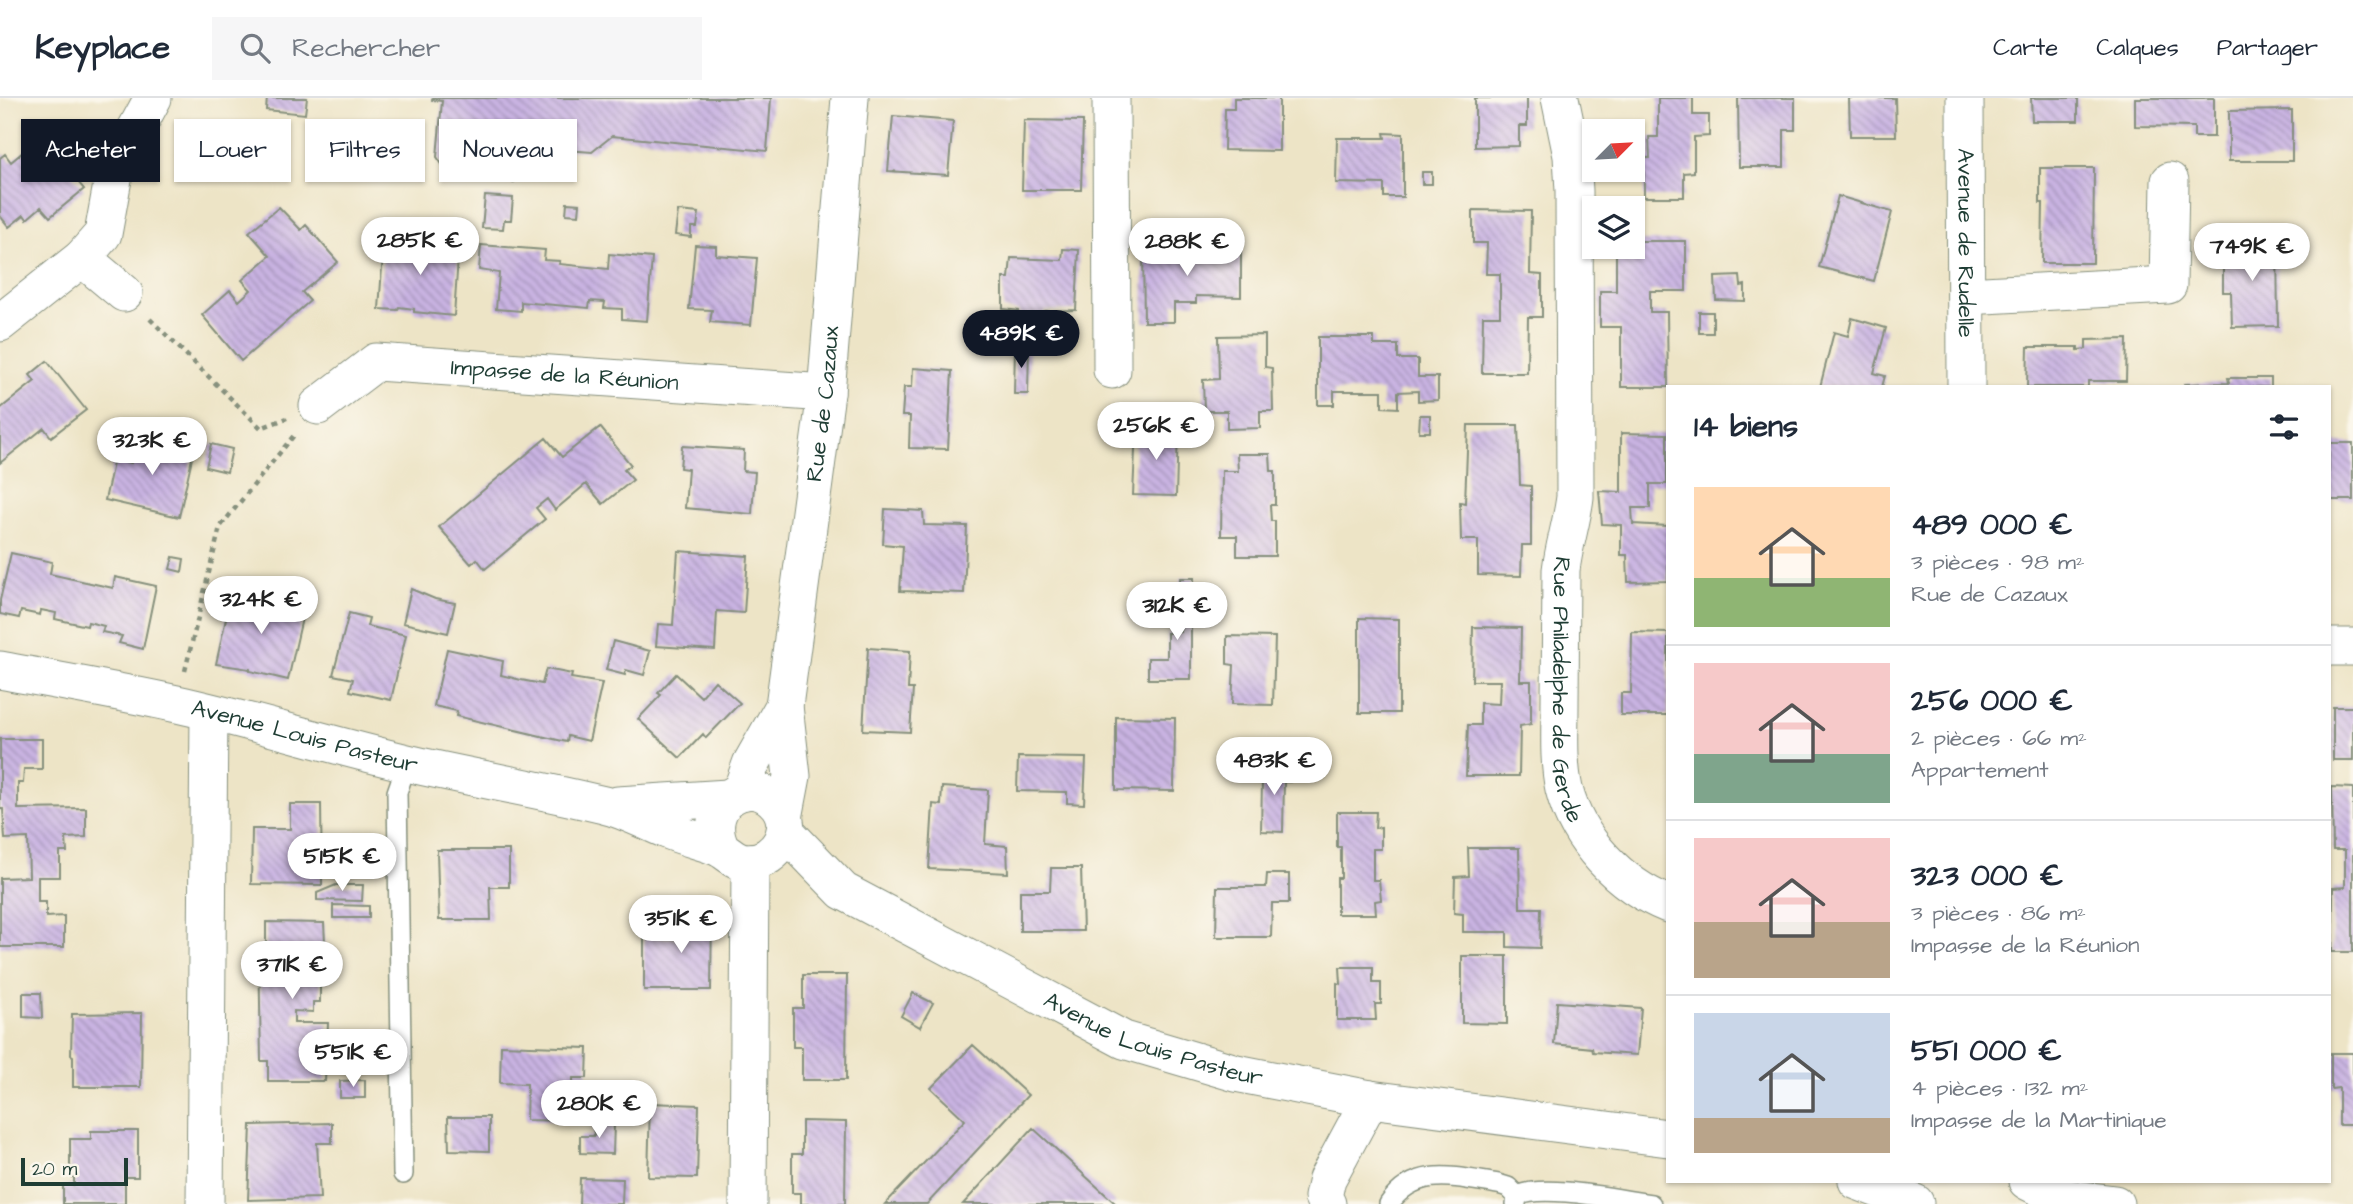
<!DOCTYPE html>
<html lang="fr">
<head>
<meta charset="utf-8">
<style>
	body { margin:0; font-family:"Architects Daughter",sans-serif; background:#f6f6f7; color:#1f2937; height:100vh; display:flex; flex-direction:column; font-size:26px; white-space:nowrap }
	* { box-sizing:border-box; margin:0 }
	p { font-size:23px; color:#747a83 }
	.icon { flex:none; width:38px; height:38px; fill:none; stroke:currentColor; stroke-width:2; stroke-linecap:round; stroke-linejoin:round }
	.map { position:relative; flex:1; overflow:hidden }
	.drawer { position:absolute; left:1666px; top:287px; width:665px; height:798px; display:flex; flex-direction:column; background:#fff; border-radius:0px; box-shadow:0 2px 5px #0004 }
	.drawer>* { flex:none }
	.hud { position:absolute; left:21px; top:21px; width:665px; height:63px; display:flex; gap:14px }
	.needle { width:46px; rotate:66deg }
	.tools { position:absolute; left:1582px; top:21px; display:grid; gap:14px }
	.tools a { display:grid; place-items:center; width:63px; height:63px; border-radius:0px; background:#fff; box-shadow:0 2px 5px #0004; font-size:35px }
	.scale { position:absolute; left:21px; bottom:18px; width:107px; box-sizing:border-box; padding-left:7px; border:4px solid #1f3d34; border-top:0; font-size:19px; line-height:24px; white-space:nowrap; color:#1f3d34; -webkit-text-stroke:5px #fbf7ec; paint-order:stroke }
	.price { position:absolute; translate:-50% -60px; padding:0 16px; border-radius:24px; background:#fff; color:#222; font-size:23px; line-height:46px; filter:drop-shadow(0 2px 4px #0008) }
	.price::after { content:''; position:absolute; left:50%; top:42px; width:21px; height:16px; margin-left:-10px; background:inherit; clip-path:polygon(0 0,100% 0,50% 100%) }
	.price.selected { background:#111827; color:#fff }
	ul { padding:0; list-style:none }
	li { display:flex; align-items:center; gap:21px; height:175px; padding:0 28px }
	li+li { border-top:2px solid #e0e1e3 }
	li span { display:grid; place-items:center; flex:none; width:196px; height:140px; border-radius:0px; color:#555 }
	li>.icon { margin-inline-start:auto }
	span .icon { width:84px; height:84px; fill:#fffc; stroke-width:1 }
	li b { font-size:30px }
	h2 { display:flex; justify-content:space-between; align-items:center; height:84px; padding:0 28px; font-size:30px }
	.pill { padding:0 24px; border-radius:0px; background:#fff; box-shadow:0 2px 5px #0004; font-size:24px; line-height:63px }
	.pill.selected { background:#111827; color:#fff }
	header { display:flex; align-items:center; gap:42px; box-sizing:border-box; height:98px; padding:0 35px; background:#fff; border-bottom:2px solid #e0e1e3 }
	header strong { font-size:33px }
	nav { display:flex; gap:38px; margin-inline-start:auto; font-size:24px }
	.search { width:490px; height:63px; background:#f6f6f7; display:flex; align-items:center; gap:18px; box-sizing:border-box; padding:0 24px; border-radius:0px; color:#747a83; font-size:26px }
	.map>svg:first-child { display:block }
	.building { fill:url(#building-back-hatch) }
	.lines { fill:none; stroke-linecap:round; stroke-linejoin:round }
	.lane-casing { stroke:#86907d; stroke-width:22 }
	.street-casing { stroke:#86907d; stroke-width:39 }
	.path { stroke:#86907d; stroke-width:4.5; stroke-dasharray:5 5; stroke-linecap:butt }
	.lane { stroke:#fff; stroke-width:19 }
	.street { stroke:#fff; stroke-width:37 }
	.labels { text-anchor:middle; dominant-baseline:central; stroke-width:7; stroke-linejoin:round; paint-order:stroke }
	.street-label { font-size:23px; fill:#1f3d34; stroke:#fbf7ec }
</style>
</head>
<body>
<header>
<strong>Keyplace</strong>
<div class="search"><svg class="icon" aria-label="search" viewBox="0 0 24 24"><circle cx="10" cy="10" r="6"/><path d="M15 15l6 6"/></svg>Rechercher</div>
<nav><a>Carte</a><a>Calques</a><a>Partager</a></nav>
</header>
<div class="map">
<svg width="2353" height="1106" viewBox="0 0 2353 1106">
	<defs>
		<pattern id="building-back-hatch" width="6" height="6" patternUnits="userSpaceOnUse" patternTransform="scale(1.75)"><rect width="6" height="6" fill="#c9b3e2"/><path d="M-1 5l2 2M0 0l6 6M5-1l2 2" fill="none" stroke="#a393b8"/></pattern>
	</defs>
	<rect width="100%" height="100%" fill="#fbf7ec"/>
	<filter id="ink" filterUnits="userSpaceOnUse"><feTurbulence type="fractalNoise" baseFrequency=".0143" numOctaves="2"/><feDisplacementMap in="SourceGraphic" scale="14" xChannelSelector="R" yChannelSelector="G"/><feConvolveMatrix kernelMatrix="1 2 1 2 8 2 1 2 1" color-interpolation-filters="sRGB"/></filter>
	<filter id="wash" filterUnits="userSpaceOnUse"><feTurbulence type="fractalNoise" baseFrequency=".00686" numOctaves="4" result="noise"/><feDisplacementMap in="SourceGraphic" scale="28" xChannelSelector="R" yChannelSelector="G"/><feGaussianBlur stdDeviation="1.57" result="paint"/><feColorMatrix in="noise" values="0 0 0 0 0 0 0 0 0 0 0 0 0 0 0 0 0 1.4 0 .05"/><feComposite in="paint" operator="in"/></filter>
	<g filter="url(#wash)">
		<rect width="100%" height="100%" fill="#ede4c6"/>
		<g id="blocks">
			<path class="building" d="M267,0H307L305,16L266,12Z
				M433,0H771L767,53L612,38L592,54L517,48L514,84L451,79L437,59L442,3L432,2Z
				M1234,0H1279V53L1224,52L1225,11H1234Z
				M1475,0H1527V28H1519V48L1475,49Z
				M1658,0H1693V17H1709V38L1694,39V74L1684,75V99H1644V60H1650L1649,39H1658Z
				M1738,0H1795V32H1784V69H1739Z
				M1849,0H1895L1896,38H1850Z
				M2031,0H2078V23H2032Z
				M2135,0H2214V39H2194V29L2135,28Z
				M2292,12V63H2229V13Z
				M893,18L953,23L948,77L888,73Z
				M1024,22L1083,23L1081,92H1022Z
				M1384,35L1403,36V99H1384V86L1336,85L1337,40H1385Z
				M41,39L84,91L50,119L41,109L27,121L24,117L9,129L0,118V60L5,56L11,64Z
				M2040,70H2094L2093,165H2042L2043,105H2040Z
				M1422,74H1432V86H1422Z
				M485,98L513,100L511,122H504L503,131L482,130Z
				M1838,98L1892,114L1874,183L1819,169Z
				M567,105L580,106L579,117L566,116Z
				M279,109L301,132L306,127L338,164L302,194L310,203L241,263L202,217L230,192L239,203L251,192L242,182L270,158L249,134Z
				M1473,112L1531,113L1530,176L1542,177V219H1528L1527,275H1482L1483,218H1500V176H1486L1487,145H1473Z
				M678,113L699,115L697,129H691V139L675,137Z
				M384,142L459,145L454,218L414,214V211L399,209L398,212L379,211Z
				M1633,143H1686V193H1650V214H1667L1668,289H1621V229H1600V193H1616V149H1633Z
				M2223,144H2277L2278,228L2232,229L2231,194H2223Z
				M481,147L545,152L544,162L560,163L559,166L608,171L609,156L652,160L647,223L622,221V211L604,210L605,204L590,203L589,210L521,204V213L496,211L499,175L479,172Z
				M695,147L716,148V157L757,160L751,227L710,224L712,212L689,211Z
				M1063,151L1079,152L1076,212L1045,213L1044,240L1018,239L1019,213L1003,211V180H1009L1011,160L1062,162Z
				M1143,151H1241V199L1196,198V205H1174V224H1144Z
				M1740,178L1741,188L1745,187V203L1716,202L1715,179Z
				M1699,214H1713V235H1699Z
				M1852,220L1886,230L1874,275L1885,278L1882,289H1820L1834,234L1848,238Z
				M1265,237V269L1272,270L1273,313H1260V330L1227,331V313H1204L1203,282L1219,281L1218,238Z
				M1318,239H1374V247H1398V261H1418V279H1438V302L1418,303V293L1398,294V310L1382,309V293H1334V307H1318Z
				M2127,241L2126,283H2088V289H2027L2028,249H2078V252L2086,251V242Z
				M1015,248H1029L1028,296H1014Z
				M47,263L86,312L51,339L44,330L0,365V311L35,283L30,277Z
				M913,270L952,273L948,351L909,350L910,318H902L904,289H912Z
				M2228,280H2271V289H2185V286L2229,285Z
				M1420,317H1430V334H1419Z
				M1468,327H1518L1520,387L1531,388V447H1522L1521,478L1478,477V442H1461L1460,404L1465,405Z
				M600,329L631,367L624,372L633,382L603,406L586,386L555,412L547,401L536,410L545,421L485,471L477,461L471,466L439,429L546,340L562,359Z
				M1136,330L1178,332L1176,398L1133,397Z
				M1621,335L1667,336V386H1650V410H1632L1633,426L1668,428V483L1628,484L1627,457H1621V427L1602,426L1599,393L1621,394Z
				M136,340L156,344L157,342L194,351L179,419L105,402L114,361L131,365Z
				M2329,345H2353V402H2329Z
				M211,346L232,351L227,374L206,369Z
				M682,348L744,352L743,373L755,374L752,416L685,410L688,371L680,370Z
				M1237,356H1270L1271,373H1275V407H1270L1271,423H1275V458H1237V438H1221L1222,373H1238Z
				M885,411L923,413L924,427L967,428L964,495L900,493L903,448L883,446Z
				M678,453L748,458L744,515L717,513L715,552L656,548L658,526L673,527Z
				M11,455L52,464L50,476L113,490L115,479L156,488L143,551L119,545L122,538L102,534L104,528L88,524L87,528L55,521L56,515L41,512L40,517L21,513L19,520L0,516V502Z
				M173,459L184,461L182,474L170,471Z
				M1180,480H1194V513H1191V581H1148V560H1167V535L1181,534Z
				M411,491L435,501L455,505L448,535L403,525Z
				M231,498L265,506L267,499L305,507L288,582L250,573V571L216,566Z
				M349,515L369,520L367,528L406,537L391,602L350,593L353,581L333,577Z
				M1359,520L1399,521V615H1359Z
				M1473,529L1521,530L1520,583H1531V626L1520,628L1519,678H1466L1468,627H1480V605L1499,606L1500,583H1472Z
				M1632,534L1668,535V617H1621V595H1631Z
				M1227,538L1275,539L1273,607L1232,606L1234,567L1227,566Z
				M613,543L650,553L644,577L626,572L625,577L606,572Z
				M868,550L910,553L908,591H913L910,634L863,632Z
				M447,551L503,563L501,577L521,582L542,586L546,571L572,576L571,580L602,585L589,643L568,638L567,644L558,642L456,618L457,613L434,608Z
				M676,576L701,599L715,583L740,605L706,640L703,636L680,660L638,621L661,597L658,595Z
				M2333,609H2353V662H2333Z
				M1116,619L1175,620L1174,693L1116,692Z
				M0,641H42V671H24L23,685H18V711L86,710V739L66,740L67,754H60V779H38V804H46V819L64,818V849H0V780L29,779L28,740L5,741L3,711H0Z
				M1273,653L1284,654V677H1290V684H1284L1283,734L1261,733L1262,684H1272Z
				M1018,659L1086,660L1084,706L1067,705V694L1017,693Z
				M942,689L988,692L985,746L1007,748L1008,775L929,771L933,706L941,707Z
				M2332,689L2353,690V854H2332L2333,790L2345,789V752H2333Z
				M290,706H321L322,787L251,786L252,731H290Z
				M1337,714H1376L1375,730L1381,729V751H1373V782H1379L1381,802L1375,803L1376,816H1337V780H1341V749H1337Z
				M1468,750H1519L1520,810H1541L1540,850L1507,849V834H1463V816L1454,815L1455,779L1469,778Z
				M437,752H509V789H490L491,822H439Z
				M1051,770H1081L1083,833H1020V793H1050Z
				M1267,776H1289V805H1272L1271,839H1216L1217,789H1266Z
				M336,787H363L362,803L317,802V795Z
				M333,807L369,808V820H333Z
				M677,810L712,811L711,892H644V840H681V828H677Z
				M266,824L324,825L327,883H320V904H313V914L294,913V925H328L325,983H268V963H261L259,847H266Z
				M1462,858H1507V926L1462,925Z
				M1340,869H1373V885H1381V906H1375L1376,922H1337V885L1341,886Z
				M803,877H847L846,982H802V949H793V910H803Z
				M23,895H41L42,920L23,919Z
				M913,895L933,905L920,929L901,918Z
				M1557,904L1641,910L1637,957L1593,954L1592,950L1554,946Z
				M142,915L141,989H73V958L71,957L72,916Z
				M501,947L588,950L587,980H573L572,1023L526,1022L527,986L500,985Z
				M973,947L1028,997L927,1106H885L965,1022L931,990Z
				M2331,955H2353V1027H2339V990L2331,991Z
				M365,982V1000H340V983Z
				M650,1005L699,1007L697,1080L648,1079Z
				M448,1019H489V1053L449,1052Z
				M802,1023L846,1024L845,1106H801V1095H792V1056H802Z
				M593,1024L614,1025L613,1056L580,1055V1038H594Z
				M332,1025V1045H317L320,1100L248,1102L251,1027Z
				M1033,1030L1116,1106H963Z
				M91,1033H138V1079H125V1106H63V1087H74V1079H70V1041H91Z
				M580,1080L623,1081L622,1106H579Z"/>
		</g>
	</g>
	<g filter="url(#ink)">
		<use href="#blocks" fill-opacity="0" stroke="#86907d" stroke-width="2"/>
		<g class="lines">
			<g class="lane-casing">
				<path id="lane" d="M403,1076L397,694L407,665
					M1517,1098C1543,1085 1620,1102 1651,1106
					M1389,1106C1416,1066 1458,1080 1498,1086L1508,1089L1517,1098L1516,1106"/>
			</g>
			<g class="street-casing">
				<g id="street">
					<path d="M1111,0L1112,272"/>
					<path id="s1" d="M1560,0L1572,58L1574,93L1575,399C1572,424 1564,447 1561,472C1561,516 1560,561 1560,605C1560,633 1558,664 1564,691C1577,742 1620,787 1668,806"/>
					<path id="s2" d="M1965,0L1966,289"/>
					<path d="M82,160L103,136L115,70L153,0"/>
					<path d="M1966,198L2168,187L2170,83"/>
					<path d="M0,225L82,160L124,195"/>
					<path id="s3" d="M318,308L376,264L826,295"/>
					<path d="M2329,549H2353"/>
					<path id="s4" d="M0,572C59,583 118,593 177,606C254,623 330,647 407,665C472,680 539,691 604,707C625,712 647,724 667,732C684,739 701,743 717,749C729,754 735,765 750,764C777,762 797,731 778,707C750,672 699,706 721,750"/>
					<path d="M741,694L751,666L784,608"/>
					<path d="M618,707L728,700"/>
					<path id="s5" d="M784,720L792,678L784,608L826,295L850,0"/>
					<path id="s6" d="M785,733L843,793L1124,942L1236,975L1370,1001L1668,1040"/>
					<path d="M1857,1083L1915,1105"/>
					<path d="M2027,1083L2059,1099L2115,1106"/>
					<path d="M205,1106L209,614"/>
					<path d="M748,1106L750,764"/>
					<path d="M1327,1106L1323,1099L1327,1081L1370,1001"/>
				</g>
			</g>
			<path class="path" d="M150,221L261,330L287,320
				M185,573L220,429L295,336"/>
			<use href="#lane" class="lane"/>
			<use href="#street" class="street"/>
		</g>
	</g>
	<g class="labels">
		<g class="street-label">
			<text stroke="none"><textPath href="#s2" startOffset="145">Avenue de Rudelle</textPath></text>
			<text stroke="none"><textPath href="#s3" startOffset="262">Impasse de la Réunion</textPath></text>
			<text stroke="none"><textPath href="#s5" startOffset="418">Rue de Cazaux</textPath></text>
			<text stroke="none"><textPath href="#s1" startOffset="595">Rue Philadelphe de Gerde</textPath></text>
			<text stroke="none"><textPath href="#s4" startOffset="312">Avenue Louis Pasteur</textPath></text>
			<text stroke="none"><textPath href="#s6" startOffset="429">Avenue Louis Pasteur</textPath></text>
		</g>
	</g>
</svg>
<div class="tools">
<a><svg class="needle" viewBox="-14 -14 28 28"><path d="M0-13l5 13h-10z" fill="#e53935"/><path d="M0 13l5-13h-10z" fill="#747a83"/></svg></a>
<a><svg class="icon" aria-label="layers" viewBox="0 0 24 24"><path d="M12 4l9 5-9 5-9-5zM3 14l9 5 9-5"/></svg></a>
</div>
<div class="scale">20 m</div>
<b class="price" style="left:420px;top:179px">285K €</b>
<b class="price" style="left:1187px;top:180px">288K €</b>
<b class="price" style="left:2252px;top:185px">749K €</b>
<b class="price selected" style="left:1021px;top:272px">489K €</b>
<b class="price" style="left:1156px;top:364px">256K €</b>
<b class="price" style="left:152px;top:379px">323K €</b>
<b class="price" style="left:261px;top:538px">324K €</b>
<b class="price" style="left:1177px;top:544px">312K €</b>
<b class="price" style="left:1274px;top:699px">483K €</b>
<b class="price" style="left:342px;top:795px">515K €</b>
<b class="price" style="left:681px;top:857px">351K €</b>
<b class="price" style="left:292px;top:903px">371K €</b>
<b class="price" style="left:353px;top:991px">551K €</b>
<b class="price" style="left:599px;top:1042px">280K €</b>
<div class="hud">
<a class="pill selected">Acheter</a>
<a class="pill">Louer</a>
<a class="pill">Filtres</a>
<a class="pill">Nouveau</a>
</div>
<section class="drawer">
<h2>14 biens<svg class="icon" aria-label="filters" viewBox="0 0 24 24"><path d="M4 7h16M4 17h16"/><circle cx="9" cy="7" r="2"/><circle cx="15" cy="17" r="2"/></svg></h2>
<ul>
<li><span style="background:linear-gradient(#ffd9b3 65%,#8fb573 0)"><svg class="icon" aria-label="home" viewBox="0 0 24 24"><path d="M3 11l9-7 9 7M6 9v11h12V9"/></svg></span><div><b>489 000 €</b><p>3 pièces · 98 m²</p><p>Rue de Cazaux</p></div></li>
<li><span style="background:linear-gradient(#f6c9c9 65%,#7fa58c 0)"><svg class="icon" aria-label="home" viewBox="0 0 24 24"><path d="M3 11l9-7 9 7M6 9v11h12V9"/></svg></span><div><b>256 000 €</b><p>2 pièces · 66 m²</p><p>Appartement</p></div></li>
<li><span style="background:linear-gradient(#f6c9c9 60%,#b9a48a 0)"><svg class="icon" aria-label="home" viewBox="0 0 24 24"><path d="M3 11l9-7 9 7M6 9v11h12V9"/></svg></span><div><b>323 000 €</b><p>3 pièces · 86 m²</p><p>Impasse de la Réunion</p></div></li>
<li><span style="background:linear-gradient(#c9d6e8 75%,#b9a48a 0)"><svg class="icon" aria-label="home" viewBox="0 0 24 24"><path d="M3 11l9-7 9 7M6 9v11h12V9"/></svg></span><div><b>551 000 €</b><p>4 pièces · 132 m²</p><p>Impasse de la Martinique</p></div></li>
</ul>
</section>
</div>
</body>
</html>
